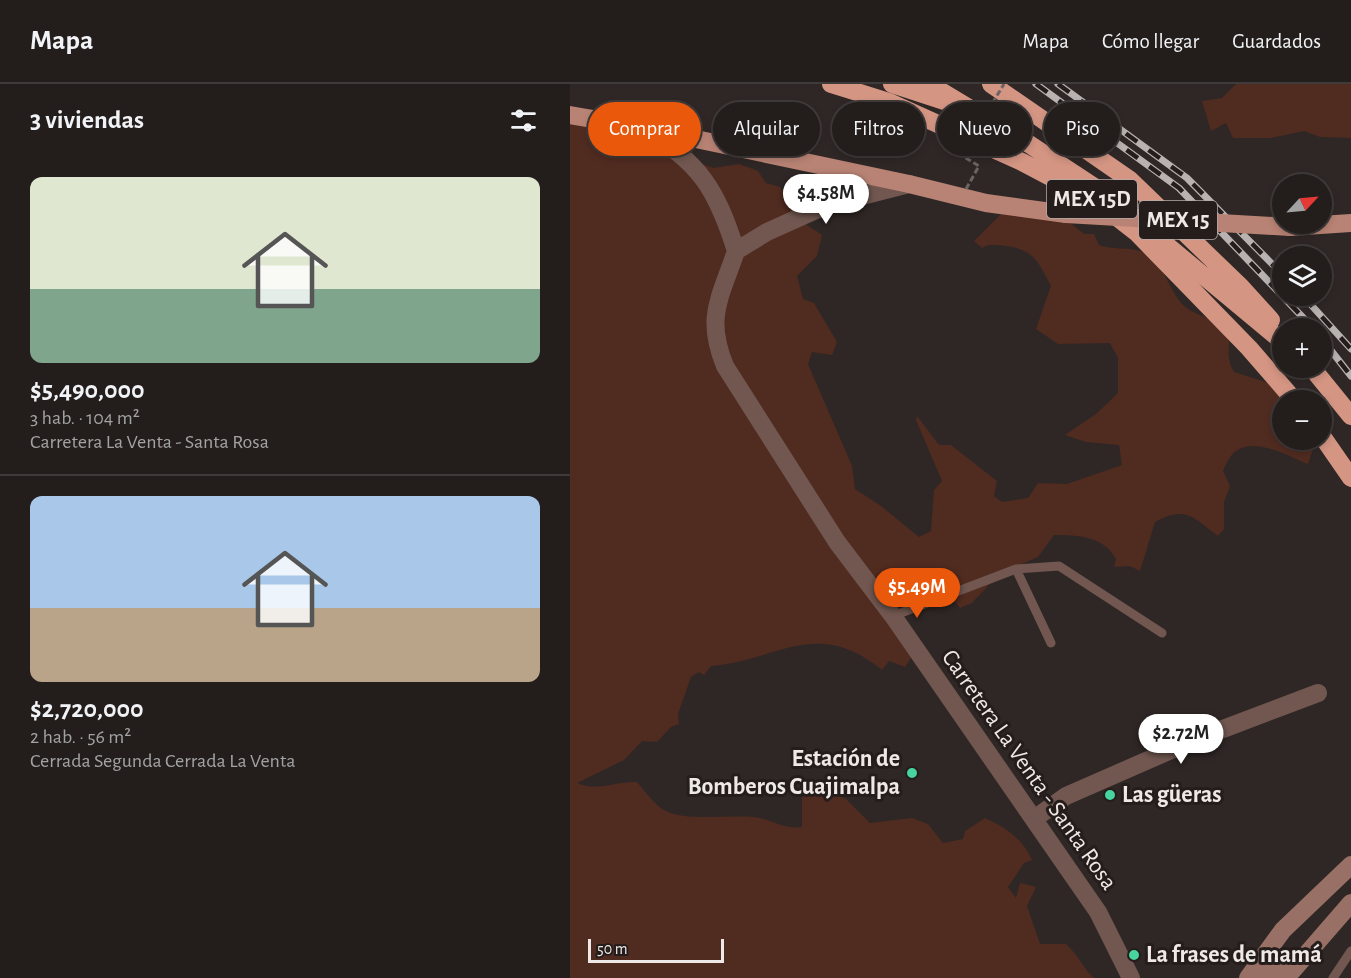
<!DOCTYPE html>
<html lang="es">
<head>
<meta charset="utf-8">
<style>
	body { margin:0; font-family:"Alegreya Sans",sans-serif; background:#2f2a29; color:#f1f3f6; height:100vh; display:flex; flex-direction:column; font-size:22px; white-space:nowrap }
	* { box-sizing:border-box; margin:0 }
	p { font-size:20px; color:#a3a2a3 }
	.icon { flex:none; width:33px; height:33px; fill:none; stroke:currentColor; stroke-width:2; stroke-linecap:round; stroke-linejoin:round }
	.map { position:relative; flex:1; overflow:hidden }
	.sheet { display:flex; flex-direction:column; background:#231d1c; width:570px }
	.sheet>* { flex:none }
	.hud { position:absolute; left:18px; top:18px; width:570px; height:54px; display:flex; gap:12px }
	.needle { width:39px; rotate:64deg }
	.tools { position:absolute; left:702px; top:90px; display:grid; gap:12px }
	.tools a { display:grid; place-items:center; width:60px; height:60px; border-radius:50%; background:#231d1c; box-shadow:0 3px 9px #0003,0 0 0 2px #403b3b; font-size:30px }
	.scale { position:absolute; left:18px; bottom:15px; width:136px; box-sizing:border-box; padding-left:6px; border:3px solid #eee9e7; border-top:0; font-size:16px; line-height:21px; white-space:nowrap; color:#eee9e7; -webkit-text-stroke:4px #251d1b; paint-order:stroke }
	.price { position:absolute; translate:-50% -51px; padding:0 14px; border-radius:21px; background:#fff; color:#222; font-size:20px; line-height:39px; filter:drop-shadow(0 2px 3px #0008) }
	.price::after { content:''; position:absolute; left:50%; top:36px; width:18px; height:14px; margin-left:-9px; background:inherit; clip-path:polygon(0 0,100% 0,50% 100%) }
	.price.on { background:#ea580c; color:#fff }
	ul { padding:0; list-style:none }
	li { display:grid; align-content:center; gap:12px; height:318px; padding:0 30px }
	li+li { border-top:2px solid #403b3b }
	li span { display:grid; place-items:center; height:186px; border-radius:12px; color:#555 }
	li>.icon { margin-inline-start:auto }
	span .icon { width:108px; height:108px; fill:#fffc; stroke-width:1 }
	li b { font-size:26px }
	h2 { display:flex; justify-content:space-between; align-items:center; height:72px; padding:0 30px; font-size:26px }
	.tag { padding:0 21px; border-radius:27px; background:#231d1c; box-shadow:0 3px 9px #0003,0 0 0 2px #403b3b; font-size:21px; line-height:54px }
	.tag.on { background:#ea580c; color:#fff }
	header { display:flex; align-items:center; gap:36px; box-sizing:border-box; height:84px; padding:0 30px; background:#231d1c; border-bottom:2px solid #403b3b }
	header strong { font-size:28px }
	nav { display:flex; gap:33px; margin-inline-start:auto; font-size:21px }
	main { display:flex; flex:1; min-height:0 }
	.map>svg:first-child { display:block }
	.green { fill:#502b20 }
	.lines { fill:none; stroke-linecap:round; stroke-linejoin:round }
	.lane { stroke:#715750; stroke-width:9 }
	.street { stroke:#715750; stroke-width:18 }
	.secondary { stroke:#997065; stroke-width:18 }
	.primary { stroke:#b88374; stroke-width:18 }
	.highway { stroke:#d49583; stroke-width:18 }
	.rail-casing { stroke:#b8b3b1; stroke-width:7 }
	.rail { stroke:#251d1b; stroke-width:4.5; stroke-dasharray:14; stroke-linecap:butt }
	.path-bridge { stroke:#6b6462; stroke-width:3; stroke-dasharray:6 3; stroke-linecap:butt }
	.primary-bridge { stroke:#b88374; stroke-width:18 }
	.poi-dot { fill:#47d49e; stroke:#251d1b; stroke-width:2 }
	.labels { text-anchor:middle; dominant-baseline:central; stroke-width:6; stroke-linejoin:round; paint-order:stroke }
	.shield { fill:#251d1b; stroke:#b2acaa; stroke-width:1.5 }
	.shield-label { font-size:22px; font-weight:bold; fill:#eee9e7 }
	.poi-label { font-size:24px; font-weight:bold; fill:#eee9e7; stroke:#251d1b; text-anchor:start }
	.street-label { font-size:24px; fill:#eee9e7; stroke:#251d1b }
</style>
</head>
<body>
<header>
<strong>Mapa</strong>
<nav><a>Mapa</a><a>Cómo llegar</a><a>Guardados</a></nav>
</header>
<main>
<section class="sheet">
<h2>3 viviendas<svg class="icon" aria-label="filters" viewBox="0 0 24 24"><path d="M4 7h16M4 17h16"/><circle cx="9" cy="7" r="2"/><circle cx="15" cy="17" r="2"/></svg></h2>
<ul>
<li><span style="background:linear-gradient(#dfe7d0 60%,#7fa58c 0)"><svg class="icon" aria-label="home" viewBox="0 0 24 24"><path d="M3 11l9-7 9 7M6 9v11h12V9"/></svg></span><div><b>$5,490,000</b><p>3 hab. · 104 m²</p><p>Carretera La Venta - Santa Rosa</p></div></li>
<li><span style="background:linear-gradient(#a9c7e8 60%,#b9a48a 0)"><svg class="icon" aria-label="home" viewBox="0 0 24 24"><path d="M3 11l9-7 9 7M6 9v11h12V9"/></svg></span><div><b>$2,720,000</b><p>2 hab. · 56 m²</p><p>Cerrada Segunda Cerrada La Venta</p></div></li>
</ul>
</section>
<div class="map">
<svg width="781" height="894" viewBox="0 0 781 894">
	<rect width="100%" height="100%" fill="#2f2725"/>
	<path class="green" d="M666,0H781V54L750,53L734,47L701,54H663L656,39L641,47L632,17L652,14Z
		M41,25L58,46L99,56L129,79L144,84L169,80L188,87L196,99L210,103L212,107L225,115L237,141L252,151L247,172L227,192L233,215L244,219L267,258L262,271L242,268L238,280L282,382L285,405L311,422L349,453L361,447L364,406L372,397L346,336L347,332L369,361H381L427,397L424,412L432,418L458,414L468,399L497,400L552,381L549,361L516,358L495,351L526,330L548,309V274L540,259L488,260L466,245L481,202C468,178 465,166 436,162C427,161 420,159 412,164L404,157L436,125L493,133L514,150H524L529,161C542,166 557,163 570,167C593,175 598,205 613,221C622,230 642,235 655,240C664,262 653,268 664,288L712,303L733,316H712V356H746L738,380C718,372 686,353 666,367C660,371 656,380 653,387L660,402L654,418V445L648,452C624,434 616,421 585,438L570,487L560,482L544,483L546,475C534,452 507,451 484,451L468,473L430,489L402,519L390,524C365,493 357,488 319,510L323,541L344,569L335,583L319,577L312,586C246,533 210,576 141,582L134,591L129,588L121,593L108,630L109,640L101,643L87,658L72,657L54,676L7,699C27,708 45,697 67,698C75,707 85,722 96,727C114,737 160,731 183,733C201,734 214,746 232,743V714L244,700L276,715L300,739L342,734L358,740L373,759L393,755L395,747L415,734C435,743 453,755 462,776L454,779L438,803L446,814L450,799L466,803L457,822L470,860H496C510,873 512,883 524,894H0V26Z"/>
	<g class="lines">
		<path class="lane" d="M446,485L481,559
			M323,532L446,485L489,482L592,549
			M763,894L781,867"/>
		<path class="street" d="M75,46C131,79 147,107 166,167
			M166,167C150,215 135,233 155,282L267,458L323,532L528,828L561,894
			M166,167L197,148L257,121L339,100
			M464,735L496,712L624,656L748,609"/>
		<path class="secondary" d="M686,886L722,887L781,819
			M678,894L713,846L781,781"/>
		<path class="primary" d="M0,31L69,43L339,100L416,119L496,130
			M720,143L781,139"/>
		<path class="highway" d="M261,0L319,18L452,78L526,117L567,149L679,264L724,316
			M322,0L374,17
			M359,0L459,60L538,112
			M421,0L560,96L671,203L701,236
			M582,149L712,257
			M742,284L781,332
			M752,352L781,394"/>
		<g class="rail-casing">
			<path id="rail" d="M466,0L609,104L743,244
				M488,0L617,94L712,190
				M733,212L781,265
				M752,255L781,292"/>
		</g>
		<use href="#rail" class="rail"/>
		<path class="path-bridge" d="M396,105L409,82L391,71L434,0"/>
		<path class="primary-bridge" d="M496,130L720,143"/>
	</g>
	<g class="poi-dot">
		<circle cx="342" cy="689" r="6"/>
		<circle cx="540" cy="711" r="6"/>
		<circle cx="564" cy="871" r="6"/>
	</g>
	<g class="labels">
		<g class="shield">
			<rect x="477" y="96" width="90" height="38" rx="4.5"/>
			<rect x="569" y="117" width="78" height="38" rx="4.5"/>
		</g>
		<g class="shield-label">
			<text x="522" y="115">MEX 15D</text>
			<text x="608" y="136">MEX 15</text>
		</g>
		<g class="poi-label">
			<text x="330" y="675" text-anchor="end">Estación de<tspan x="330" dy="28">Bomberos Cuajimalpa</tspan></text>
			<text x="552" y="711">Las güeras</text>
			<text x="576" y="871">La frases de mamá</text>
		</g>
		<g class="street-label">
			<text transform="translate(459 686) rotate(55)">Carretera La Venta - Santa Rosa</text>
		</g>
	</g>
</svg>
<div class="tools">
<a><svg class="needle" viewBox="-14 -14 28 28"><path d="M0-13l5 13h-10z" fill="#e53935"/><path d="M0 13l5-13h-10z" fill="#a3a2a3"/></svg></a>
<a><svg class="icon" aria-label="layers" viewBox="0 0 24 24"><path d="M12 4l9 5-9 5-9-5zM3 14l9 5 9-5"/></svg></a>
<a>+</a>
<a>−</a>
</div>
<div class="scale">50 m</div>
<b class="price" style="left:256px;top:141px">$4.58M</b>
<b class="price on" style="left:347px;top:535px">$5.49M</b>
<b class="price" style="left:611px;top:681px">$2.72M</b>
<div class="hud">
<a class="tag on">Comprar</a>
<a class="tag">Alquilar</a>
<a class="tag">Filtros</a>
<a class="tag">Nuevo</a>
<a class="tag">Piso</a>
</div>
</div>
</main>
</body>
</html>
